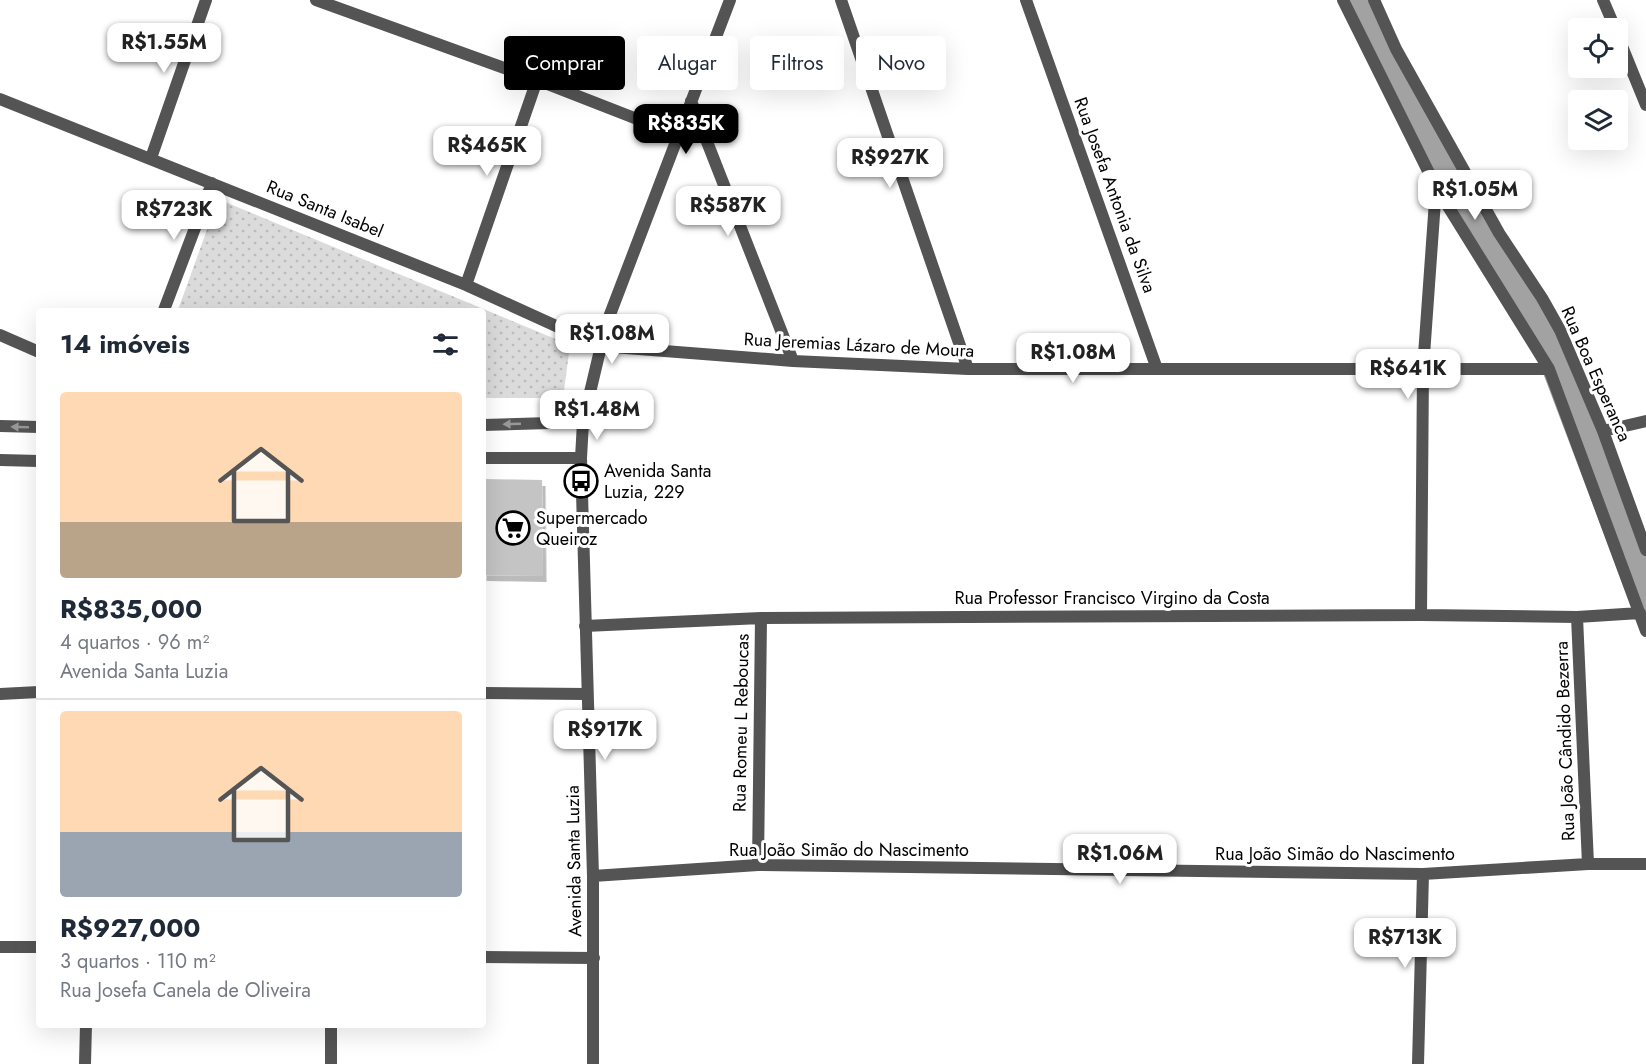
<!DOCTYPE html>
<html lang="pt">
<head>
<meta charset="utf-8">
<style>
	body { margin:0; font-family:Jost,sans-serif; background:#f2f2f3; color:#1f2937; height:100vh; display:flex; flex-direction:column; font-size:22px; white-space:nowrap }
	* { box-sizing:border-box; margin:0 }
	p { font-size:20px; color:#747a83 }
	.icon { flex:none; width:33px; height:33px; fill:none; stroke:currentColor; stroke-width:2; stroke-linecap:round; stroke-linejoin:round }
	.map { position:relative; flex:1; overflow:hidden }
	.side { position:absolute; left:36px; top:308px; width:450px; height:720px; display:flex; flex-direction:column; background:#fff; border-radius:6px; box-shadow:0 6px 24px #0002 }
	.side>* { flex:none }
	.top-card { position:absolute; left:504px; top:36px; width:570px; height:54px; display:flex; gap:12px }
	.tools { position:absolute; left:1568px; top:18px; display:grid; gap:12px }
	.tools a { display:grid; place-items:center; width:60px; height:60px; border-radius:6px; background:#fff; box-shadow:0 6px 24px #0002; font-size:30px }
	.price { position:absolute; translate:-50% -51px; padding:0 14px; border-radius:12px; background:#fff; color:#222; font-size:20px; line-height:39px; filter:drop-shadow(0 2px 3px #0008) }
	.price::after { content:''; position:absolute; left:50%; top:36px; width:18px; height:14px; margin-left:-9px; background:inherit; clip-path:polygon(0 0,100% 0,50% 100%) }
	.price.on { background:#000; color:#fff }
	ul { padding:0; list-style:none }
	li { display:grid; align-content:center; gap:12px; height:318px; padding:0 24px }
	li+li { border-top:2px solid #e0e1e3 }
	li span { display:grid; place-items:center; height:186px; border-radius:6px; color:#555 }
	li>.icon { margin-inline-start:auto }
	span .icon { width:108px; height:108px; fill:#fffc; stroke-width:1 }
	li b { font-size:26px }
	h2 { display:flex; justify-content:space-between; align-items:center; height:72px; padding:0 24px; font-size:26px }
	.tag { padding:0 21px; border-radius:6px; background:#fff; box-shadow:0 6px 24px #0002; font-size:21px; line-height:54px }
	.tag.on { background:#000; color:#fff }
	.map>svg:first-child { display:block }
	.park { fill:url(#park-dots) }
	.lines { fill:none; stroke-linecap:round; stroke-linejoin:round }
	.canal { stroke:#a2a2a2; stroke-width:32 }
	.building { fill:#c4c4c4; filter:url(#shadow) }
	.street { stroke:#545454; stroke-width:12 }
	.oneway { fill:#989898 }
	.labels { text-anchor:middle; dominant-baseline:central; stroke-width:6; stroke-linejoin:round; paint-order:stroke }
	.street-label { font-size:18px; fill:#000; stroke:#fff }
	.poi-label { font-size:18px; fill:#000; stroke:#fff; text-anchor:start }
</style>
</head>
<body>
<div class="map">
<svg width="1646" height="1064" viewBox="0 0 1646 1064">
	<defs>
		<pattern id="park-dots" width="8" height="8" patternUnits="userSpaceOnUse" patternTransform="scale(1.5)"><rect width="8" height="8" fill="#dbdbdb"/><path d="M2 2h.1M6 6h.1" fill="none" stroke="#bababa" stroke-width="1.8" stroke-linecap="round"/></pattern>
		<filter id="shadow"><feDropShadow dx="3.5" dy="6" stdDeviation="0" flood-color="#0004"/></filter>
	</defs>
	<rect width="100%" height="100%" fill="#fff"/>
	<path class="park" d="M218,199L570,345L563,398H483V310H178Z"/>
	<g class="lines">
		<path class="canal" d="M1356,0L1421,131L1551,349L1646,600"/>
	</g>
	<path class="building" d="M483,479L542,480L543,576L483,575Z"/>
	<g class="lines">
		<path class="street" d="M316,0L537,80L678,135
			M841,0L968,369
			M1026,0L1157,369
			M1343,0L1436,187L1549,369L1646,631
			M1374,0L1396,49L1499,233L1542,298L1560,330L1603,431L1646,550
			M1603,0L1615,28
			M1617,34L1646,105
			M0,99L466,285L600,346L793,361L968,369H1549
			M691,101L793,361
			M151,158L206,0
			M466,285L537,80
			M164,310L212,183
			M0,335L39,352
			M483,425L583,422
			M0,426L39,427
			M1603,431L1646,421
			M483,458H581
			M0,460L39,461
			M1421,615L1423,369L1436,187
			M1577,617L1588,864
			M585,626L761,618L1421,615L1577,617L1640,613
			M483,693L586,694
			M0,694L39,692
			M758,865L761,618
			M593,876L758,865L1423,874L1588,864H1646
			M0,947H39
			M483,957L594,958
			M85,1064L86,1024
			M331,1064V1024
			M593,1064V876L581,458L583,422L606,325L730,0
			M1418,1064L1423,874"/>
	</g>
	<defs><path id="oneway-solid" d="M-6-.8H1V-3.2L6.5 0L1 3.2V.8H-6Z" transform="scale(1.5)"/></defs>
	<g class="oneway">
		<use href="#oneway-solid" transform="translate(512 424) rotate(178)"/>
		<use href="#oneway-solid" transform="translate(20 427) rotate(-178)"/>
	</g>
	<defs>
		<g id="bus-ring" transform="scale(1.725)"><circle r="9.5" fill="#fff" stroke="#000" stroke-width="1.5"/><path d="M-5-6H5V4H4V6H2V4H-2V6H-4V4H-5ZM-3.5-4V0h7V-4ZM-3.5 1.2v1.5H-2V1.2ZM2 1.2v1.5H3.5V1.2Z" fill="#000"/></g>
		<g id="supermarket-ring" transform="scale(1.725)"><circle r="9.5" fill="#fff" stroke="#000" stroke-width="1.5"/><path d="M-6-5.5h2.5l.6 2H6L4.5 2H-2.5L-4.4-4H-6ZM-1.5 3.2a1.3 1.3 0 1 0 .1 0ZM3 3.2a1.3 1.3 0 1 0 .1 0Z" fill="#000"/></g>
	</defs>
	<g fill-rule="evenodd">
		<use href="#bus-ring" x="581" y="481"/>
		<use href="#supermarket-ring" x="513" y="528"/>
	</g>
	<g class="labels">
		<g class="street-label">
			<text transform="translate(1115 195) rotate(70)">Rua Josefa Antonia da Silva</text>
			<text transform="translate(325 209) rotate(22)">Rua Santa Isabel</text>
			<text transform="translate(859 345) rotate(3)">Rua Jeremias Lázaro de Moura</text>
			<text transform="translate(1596 374) rotate(66)">Rua Boa Esperanca</text>
			<text x="1112" y="598">Rua Professor Francisco Virgino da Costa</text>
			<text transform="translate(741 723) rotate(-89)">Rua Romeu L Reboucas</text>
			<text transform="translate(1565 741) rotate(-92)">Rua João Cândido Bezerra</text>
			<text x="849" y="850">Rua João Simão do Nascimento</text>
			<text x="1335" y="854">Rua João Simão do Nascimento</text>
			<text transform="translate(574 861) rotate(-91)">Avenida Santa Luzia</text>
		</g>
		<g class="poi-label">
			<text x="604" y="471">Avenida Santa<tspan x="604" dy="21">Luzia, 229</tspan></text>
			<text x="536" y="518">Supermercado<tspan x="536" dy="21">Queiroz</tspan></text>
		</g>
	</g>
</svg>
<div class="tools">
<a><svg class="icon" aria-label="locate" viewBox="0 0 24 24"><circle cx="12" cy="12" r="6"/><path d="M12 2v4M12 18v4M2 12h4M18 12h4"/></svg></a>
<a><svg class="icon" aria-label="layers" viewBox="0 0 24 24"><path d="M12 4l9 5-9 5-9-5zM3 14l9 5 9-5"/></svg></a>
</div>
<b class="price" style="left:164px;top:74px">R$1.55M</b>
<b class="price on" style="left:686px;top:155px">R$835K</b>
<b class="price" style="left:487px;top:177px">R$465K</b>
<b class="price" style="left:890px;top:189px">R$927K</b>
<b class="price" style="left:1475px;top:221px">R$1.05M</b>
<b class="price" style="left:728px;top:237px">R$587K</b>
<b class="price" style="left:174px;top:241px">R$723K</b>
<b class="price" style="left:612px;top:365px">R$1.08M</b>
<b class="price" style="left:1073px;top:384px">R$1.08M</b>
<b class="price" style="left:1408px;top:400px">R$641K</b>
<b class="price" style="left:597px;top:441px">R$1.48M</b>
<b class="price" style="left:605px;top:761px">R$917K</b>
<b class="price" style="left:1120px;top:885px">R$1.06M</b>
<b class="price" style="left:1405px;top:969px">R$713K</b>
<div class="top-card">
<a class="tag on">Comprar</a>
<a class="tag">Alugar</a>
<a class="tag">Filtros</a>
<a class="tag">Novo</a>
</div>
<section class="side">
<h2>14 imóveis<svg class="icon" aria-label="filters" viewBox="0 0 24 24"><path d="M4 7h16M4 17h16"/><circle cx="9" cy="7" r="2"/><circle cx="15" cy="17" r="2"/></svg></h2>
<ul>
<li><span style="background:linear-gradient(#ffd9b3 70%,#b9a48a 0)"><svg class="icon" aria-label="home" viewBox="0 0 24 24"><path d="M3 11l9-7 9 7M6 9v11h12V9"/></svg></span><div><b>R$835,000</b><p>4 quartos · 96 m²</p><p>Avenida Santa Luzia</p></div></li>
<li><span style="background:linear-gradient(#ffd9b3 65%,#9aa5b1 0)"><svg class="icon" aria-label="home" viewBox="0 0 24 24"><path d="M3 11l9-7 9 7M6 9v11h12V9"/></svg></span><div><b>R$927,000</b><p>3 quartos · 110 m²</p><p>Rua Josefa Canela de Oliveira</p></div></li>
</ul>
</section>
</div>
</body>
</html>
